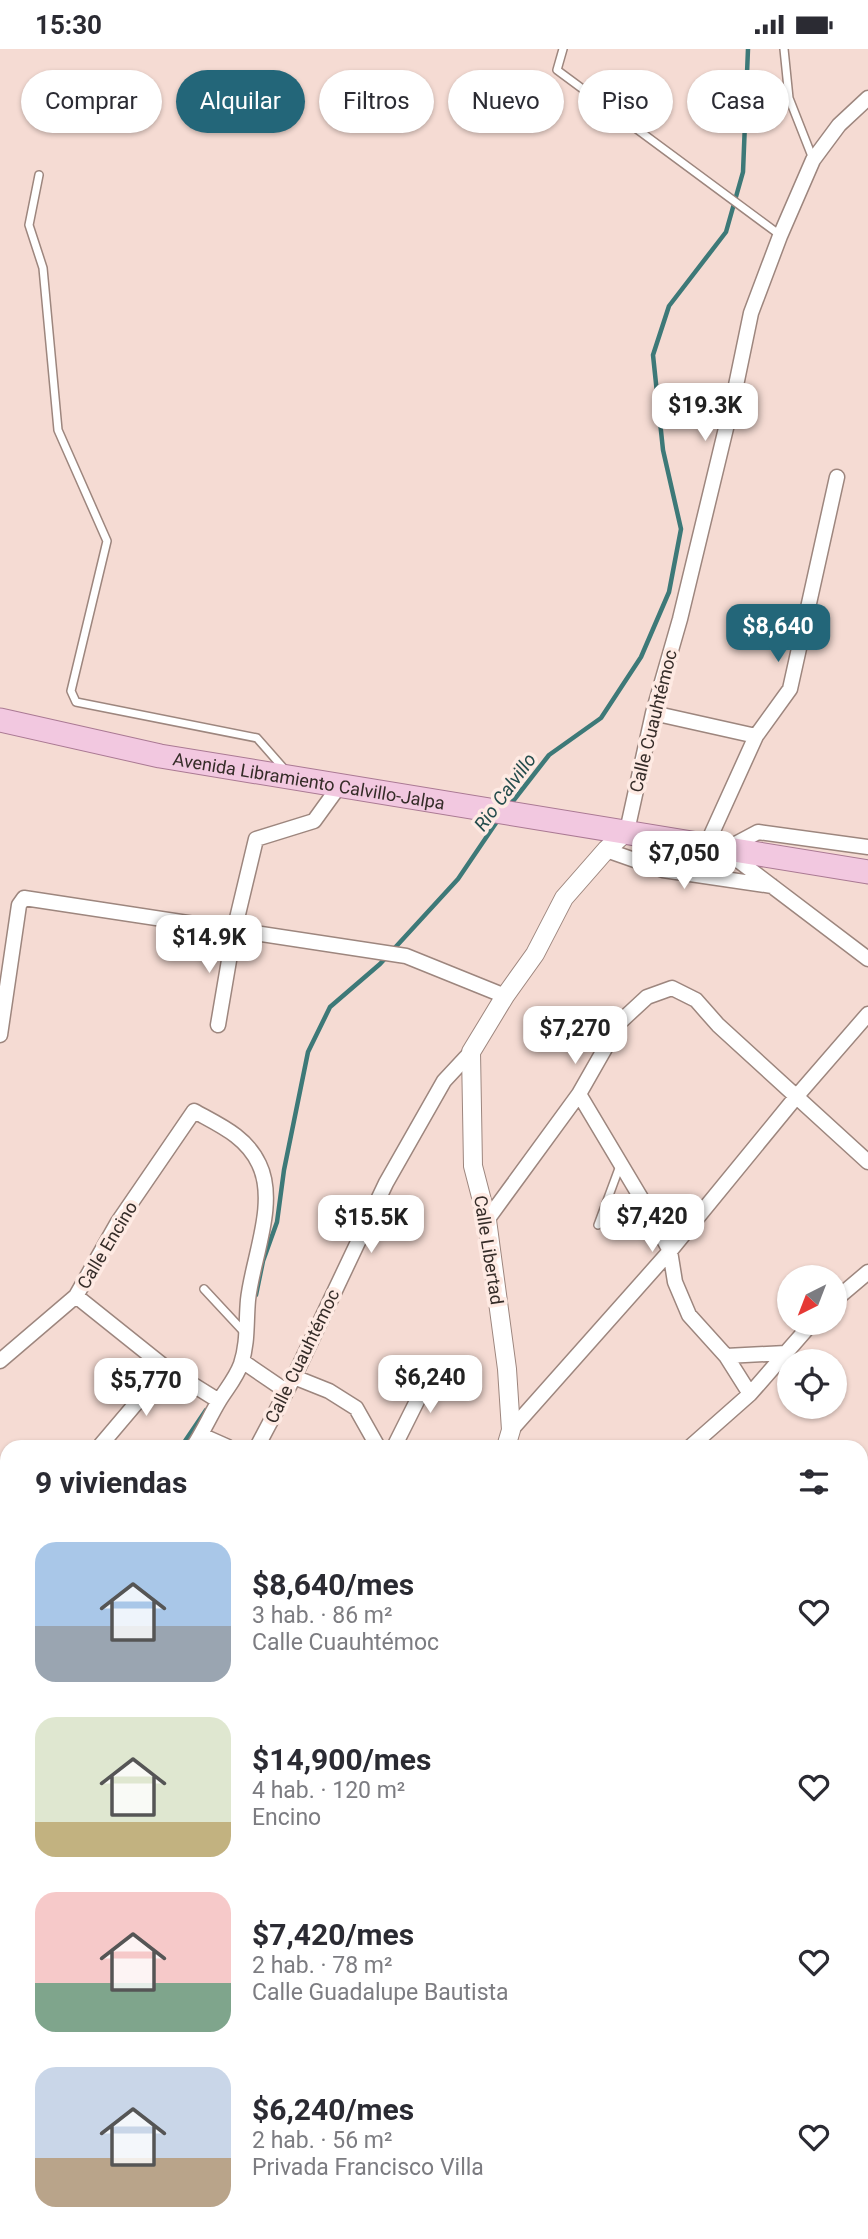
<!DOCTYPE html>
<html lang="es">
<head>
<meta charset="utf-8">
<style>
	body { margin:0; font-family:Roboto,sans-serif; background:#f2f2f3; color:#2b2b33; height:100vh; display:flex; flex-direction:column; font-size:26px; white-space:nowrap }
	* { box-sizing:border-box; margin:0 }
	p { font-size:23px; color:#7c7c81 }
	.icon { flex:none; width:38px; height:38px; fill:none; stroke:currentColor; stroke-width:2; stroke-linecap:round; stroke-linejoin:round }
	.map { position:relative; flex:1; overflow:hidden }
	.details { position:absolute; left:0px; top:1391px; width:868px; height:800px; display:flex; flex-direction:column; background:#fff; border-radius:21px 21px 0 0; box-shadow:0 2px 5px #0004 }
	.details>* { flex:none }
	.banner { position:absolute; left:21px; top:21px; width:826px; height:63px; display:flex; gap:14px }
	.needle { width:46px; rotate:222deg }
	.fabs { position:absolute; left:777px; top:1216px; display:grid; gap:14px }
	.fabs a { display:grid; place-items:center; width:70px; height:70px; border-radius:50%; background:#fff; box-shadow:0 2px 5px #0004; font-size:35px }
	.price { position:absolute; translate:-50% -60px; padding:0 16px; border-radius:14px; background:#fff; color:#222; font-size:23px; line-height:46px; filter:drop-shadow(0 2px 4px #0008) }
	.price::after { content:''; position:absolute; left:50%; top:42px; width:21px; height:16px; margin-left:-10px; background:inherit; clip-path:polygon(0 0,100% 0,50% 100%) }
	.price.selected { background:#236679; color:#fff }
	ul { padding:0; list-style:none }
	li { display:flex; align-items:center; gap:21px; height:175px; padding:0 35px }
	li span { display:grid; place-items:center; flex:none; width:196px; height:140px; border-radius:21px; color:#555 }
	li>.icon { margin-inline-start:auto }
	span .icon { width:84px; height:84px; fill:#fffc; stroke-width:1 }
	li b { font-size:30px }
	h2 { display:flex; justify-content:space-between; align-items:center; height:84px; padding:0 35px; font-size:30px }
	.chip { padding:0 24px; border-radius:32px; background:#fff; box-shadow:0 2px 5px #0004; font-size:24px; line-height:63px }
	.chip.selected { background:#236679; color:#fff }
	.status { display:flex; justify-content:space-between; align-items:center; height:49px; padding:0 35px; background:#fff; direction:ltr }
	.status svg { height:19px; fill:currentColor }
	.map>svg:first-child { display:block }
	.built { fill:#eecdc2 }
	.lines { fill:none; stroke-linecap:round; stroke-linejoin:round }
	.stream { stroke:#3d7978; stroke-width:4.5 }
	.service-casing { stroke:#9d867e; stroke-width:10 }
	.minor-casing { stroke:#9d867e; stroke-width:17 }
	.tertiary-casing { stroke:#9d867e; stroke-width:20 }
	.primary-casing { stroke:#aa7993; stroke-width:25 }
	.service { stroke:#fff; stroke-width:7 }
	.minor { stroke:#fff; stroke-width:14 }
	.tertiary { stroke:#fff; stroke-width:18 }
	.primary { stroke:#f2c8e0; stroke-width:23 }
	.labels { text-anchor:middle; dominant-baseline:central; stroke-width:7; stroke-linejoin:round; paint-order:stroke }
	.street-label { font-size:18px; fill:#352c28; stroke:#feeae3 }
	.water-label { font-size:19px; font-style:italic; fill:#244c4c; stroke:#feeae3 }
</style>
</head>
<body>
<div class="status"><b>15:30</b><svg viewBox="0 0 49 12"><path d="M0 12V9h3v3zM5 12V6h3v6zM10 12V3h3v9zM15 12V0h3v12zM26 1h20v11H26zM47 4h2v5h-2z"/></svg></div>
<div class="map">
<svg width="868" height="2190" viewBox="0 0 868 2190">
	<rect width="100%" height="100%" fill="#f5dbd3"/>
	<path class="built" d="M861,1729L868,1734V2041L861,2036Z"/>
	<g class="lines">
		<path class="stream" d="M510,756L549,706L601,669L641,608L669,543L681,480L663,401L653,306L669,257L726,183L743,123L748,0
			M256,1246L263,1212L277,1173L284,1121L308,1003L330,958L380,915L458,830L498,771
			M181,1398L206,1361"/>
		<g class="service-casing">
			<path id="service" d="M563,0L557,21L780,186
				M784,0L789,49L813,110
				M39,126L29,176L43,219L58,381L107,492L71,642L76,653L257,689L286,722
				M598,1176L621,1114
				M204,1240L244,1283"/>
		</g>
		<g class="minor-casing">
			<path id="minor" d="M653,664L756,687
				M627,782L653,664L680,570L734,346L751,264L780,187L813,111L839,76L868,49
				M707,795L756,687L790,640L837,428
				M728,799L758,783L868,798
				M606,801L663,821L772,837
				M727,803L868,910
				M218,976L234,882L256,790L314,772L340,736
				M0,986L19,856L24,849L406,907L505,947
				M579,1045L647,1159L670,1202L675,1233L689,1266L726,1307L750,1345
				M487,1171L579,1045L620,973L647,948L672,939L696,951L718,976L868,1113
				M76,1247L166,1319L219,1352
				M835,1251L868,1223
				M726,1307L786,1304
				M0,1312L76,1247L118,1173L194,1062C219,1076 246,1087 259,1115C278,1154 252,1211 248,1251C246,1273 248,1294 241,1315C236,1329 227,1339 219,1352C210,1367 203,1383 193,1398
				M242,1312L286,1342
				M294,1328L329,1342L356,1359L378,1398
				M511,1381L670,1202L796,1048L868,965
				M201,1386L228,1398
				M99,1398L166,1319
				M257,1398L294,1328L386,1134L444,1032L471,1003
				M394,1398L420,1346L429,1318
				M690,1398L750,1345L812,1274
				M0,1553L7,1541
				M861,1716L868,1720
				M0,1717L7,1704
				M0,1813L7,1817
				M0,1929L7,1915
				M861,2050L868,2055
				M0,2089L7,2092
				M193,2184L204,2190
				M684,2184L695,2190"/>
		</g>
		<g class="tertiary-casing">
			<path id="tertiary" d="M506,1398L511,1381L507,1320L487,1171L473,1117L471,1003L505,947L535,905L564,849L606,801L627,782
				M861,1511L868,1498
				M135,2190L138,2184
				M451,2190L454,2184"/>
		</g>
		<g class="primary-casing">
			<g id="primary">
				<path id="s1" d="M0,671L160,707L868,823"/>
			</g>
		</g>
		<use href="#service" class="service"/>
		<use href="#minor" class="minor"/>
		<use href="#tertiary" class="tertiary"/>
		<use href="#primary" class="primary"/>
	</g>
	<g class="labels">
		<g class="street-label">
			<text transform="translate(653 672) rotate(-76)">Calle Cuauhtémoc</text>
			<text stroke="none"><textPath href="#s1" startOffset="315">Avenida Libramiento Calvillo-Jalpa</textPath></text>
			<text transform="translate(107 1196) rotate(-59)">Calle Encino</text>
			<text transform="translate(489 1201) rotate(81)">Calle Libertad</text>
			<text transform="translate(302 1307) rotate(-64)">Calle Cuauhtémoc</text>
		</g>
		<g class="water-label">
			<text transform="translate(505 743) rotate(-54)">Rio Calvillo</text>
		</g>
	</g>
</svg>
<div class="fabs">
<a><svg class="needle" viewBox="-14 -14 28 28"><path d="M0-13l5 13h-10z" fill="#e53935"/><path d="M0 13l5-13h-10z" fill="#7c7c81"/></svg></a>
<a><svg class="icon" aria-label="locate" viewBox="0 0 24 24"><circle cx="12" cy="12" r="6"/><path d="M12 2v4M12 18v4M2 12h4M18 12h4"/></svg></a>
</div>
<b class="price" style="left:705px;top:394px">$19.3K</b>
<b class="price selected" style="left:778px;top:615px">$8,640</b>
<b class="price" style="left:684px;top:842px">$7,050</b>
<b class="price" style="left:209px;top:926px">$14.9K</b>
<b class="price" style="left:575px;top:1017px">$7,270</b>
<b class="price" style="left:652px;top:1205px">$7,420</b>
<b class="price" style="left:371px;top:1206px">$15.5K</b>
<b class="price" style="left:430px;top:1366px">$6,240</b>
<b class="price" style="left:146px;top:1369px">$5,770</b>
<div class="banner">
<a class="chip">Comprar</a>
<a class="chip selected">Alquilar</a>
<a class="chip">Filtros</a>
<a class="chip">Nuevo</a>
<a class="chip">Piso</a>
<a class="chip">Casa</a>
</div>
<section class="details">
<h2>9 viviendas<svg class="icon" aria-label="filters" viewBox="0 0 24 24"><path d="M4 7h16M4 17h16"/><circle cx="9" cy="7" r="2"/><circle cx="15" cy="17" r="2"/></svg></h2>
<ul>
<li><span style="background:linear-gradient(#a9c7e8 60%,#9aa5b1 0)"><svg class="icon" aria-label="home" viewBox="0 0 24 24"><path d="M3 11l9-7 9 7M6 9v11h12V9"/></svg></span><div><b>$8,640/mes</b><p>3 hab. · 86 m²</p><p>Calle Cuauhtémoc</p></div><svg class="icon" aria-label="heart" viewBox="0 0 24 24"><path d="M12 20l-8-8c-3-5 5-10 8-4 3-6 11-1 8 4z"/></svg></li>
<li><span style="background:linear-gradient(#dfe7d0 75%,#c2b280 0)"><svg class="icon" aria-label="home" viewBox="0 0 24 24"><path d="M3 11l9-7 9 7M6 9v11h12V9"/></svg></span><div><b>$14,900/mes</b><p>4 hab. · 120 m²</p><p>Encino</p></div><svg class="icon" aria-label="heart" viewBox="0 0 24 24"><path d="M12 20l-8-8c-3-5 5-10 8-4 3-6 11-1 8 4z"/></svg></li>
<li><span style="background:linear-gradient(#f6c9c9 65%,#7fa58c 0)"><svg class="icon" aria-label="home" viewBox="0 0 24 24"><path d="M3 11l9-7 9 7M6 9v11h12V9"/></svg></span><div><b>$7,420/mes</b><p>2 hab. · 78 m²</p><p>Calle Guadalupe Bautista</p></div><svg class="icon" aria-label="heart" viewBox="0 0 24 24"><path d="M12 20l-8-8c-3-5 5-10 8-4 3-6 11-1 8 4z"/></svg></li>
<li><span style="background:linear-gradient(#c9d6e8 65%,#b9a48a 0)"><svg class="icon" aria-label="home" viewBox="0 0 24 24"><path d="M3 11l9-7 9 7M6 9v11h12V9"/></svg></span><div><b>$6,240/mes</b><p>2 hab. · 56 m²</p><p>Privada Francisco Villa</p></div><svg class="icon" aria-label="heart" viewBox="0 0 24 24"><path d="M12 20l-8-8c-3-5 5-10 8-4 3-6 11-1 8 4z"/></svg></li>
</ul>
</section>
</div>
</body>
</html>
